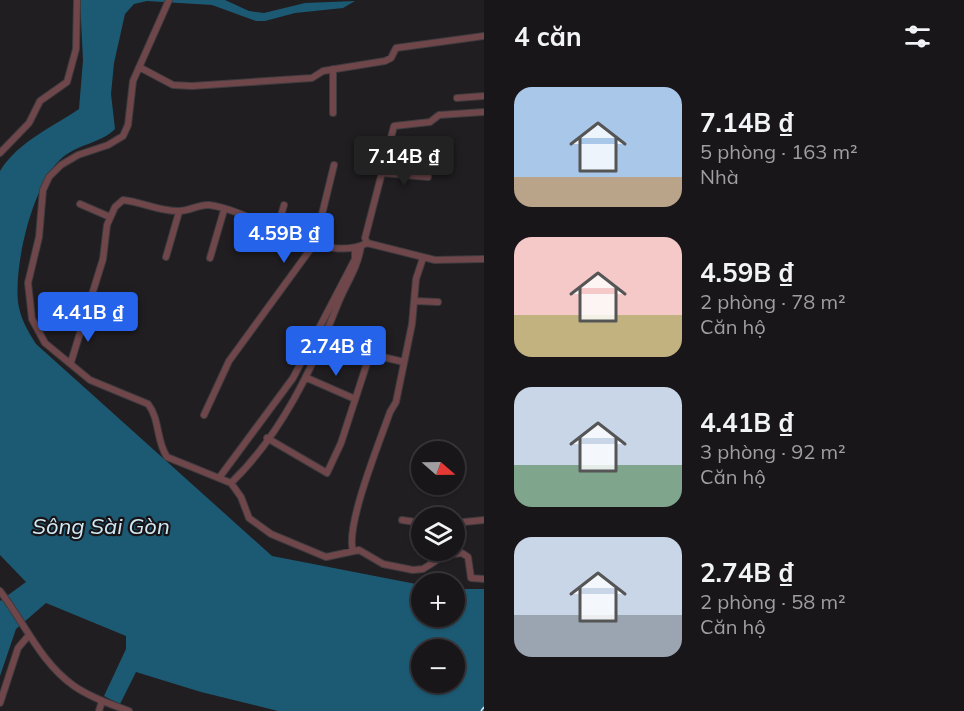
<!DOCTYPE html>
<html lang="vi">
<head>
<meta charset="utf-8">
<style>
	body { margin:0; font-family:Mulish,sans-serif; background:#221f23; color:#f1f3f6; height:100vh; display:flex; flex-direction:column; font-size:22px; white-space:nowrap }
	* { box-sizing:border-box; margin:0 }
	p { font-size:20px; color:#9f9fa2 }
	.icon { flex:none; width:33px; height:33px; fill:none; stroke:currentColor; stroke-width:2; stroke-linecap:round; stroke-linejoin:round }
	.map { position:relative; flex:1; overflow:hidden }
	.drawer { display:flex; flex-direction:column; background:#19161a; width:480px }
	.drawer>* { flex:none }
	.needle { width:39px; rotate:110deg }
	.tools { position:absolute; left:411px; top:441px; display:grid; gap:12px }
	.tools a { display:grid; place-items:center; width:54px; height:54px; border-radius:50%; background:#19161a; box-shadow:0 2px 4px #0004,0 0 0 2px #373539; font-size:30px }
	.price { position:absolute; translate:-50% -51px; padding:0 14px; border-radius:6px; background:#2563eb; color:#fff; font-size:20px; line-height:39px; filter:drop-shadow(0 2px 3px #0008) }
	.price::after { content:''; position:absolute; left:50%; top:36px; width:18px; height:14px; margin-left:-9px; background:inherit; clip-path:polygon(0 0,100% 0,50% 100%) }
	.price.active { background:#222; color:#fff }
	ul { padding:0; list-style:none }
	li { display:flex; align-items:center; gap:18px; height:150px; padding:0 30px }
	li span { display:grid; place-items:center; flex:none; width:168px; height:120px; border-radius:18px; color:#555 }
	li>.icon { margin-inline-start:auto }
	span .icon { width:72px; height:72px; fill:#fffc; stroke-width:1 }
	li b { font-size:26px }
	h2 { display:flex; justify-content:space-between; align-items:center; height:72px; padding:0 30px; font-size:26px }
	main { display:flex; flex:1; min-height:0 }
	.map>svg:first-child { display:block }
	.water { fill:#1c5a73; fill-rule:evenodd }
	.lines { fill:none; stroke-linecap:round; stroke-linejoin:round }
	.ferry { stroke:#d0e9f5; stroke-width:1.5; stroke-dasharray:8 6; stroke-linecap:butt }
	.building { fill:#4d2503; stroke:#726d69; stroke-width:1.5 }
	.minor-casing { stroke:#3e3b3f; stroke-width:8 }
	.minor { stroke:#6f474b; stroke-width:6 }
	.labels { text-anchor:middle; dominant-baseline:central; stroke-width:4.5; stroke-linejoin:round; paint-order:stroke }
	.water-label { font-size:22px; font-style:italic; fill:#d0e9f5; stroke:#181518 }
</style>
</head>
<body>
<main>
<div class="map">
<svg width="484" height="711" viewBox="0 0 484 711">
	<rect width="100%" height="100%" fill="#211e22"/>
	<path class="water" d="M80,0H225L249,11L264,13L305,3L355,1L343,8L295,13L265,21H256L212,5L147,1L134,4L125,14L114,63L111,94L115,129C101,143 79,144 63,157C33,182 14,263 18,302C20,317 27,330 36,344L272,556L421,585L422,616H454L455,589H484V711H278L201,692L136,672L120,704L104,696L126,649V636L46,603L16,629L0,676V601L26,582L0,555V171C19,141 51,128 79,109L83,60ZM422,650H454V682H422Z"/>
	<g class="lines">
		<path class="ferry" d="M481,711L484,707"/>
	</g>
	<path class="building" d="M68,306L73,314L63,321L57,314Z"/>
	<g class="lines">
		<g class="minor-casing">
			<path id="minor" d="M169,0L133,81L128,125L123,136L108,145L78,155L61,165L49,177L43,190L39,237L28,283L32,319L45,343L90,380L148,404C160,419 156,441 167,457L231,483L241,497L249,518L271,534L326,557L359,550L383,564L413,570L423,569L445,555L462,553L468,557L471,578L484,579
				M139,67L173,85L192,86L312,78L323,71L385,61L391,58L396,48L484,36
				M457,98L484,96
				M484,112L439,115L430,122L394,126L365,238L367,243L435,260L484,259
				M333,113V69
				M0,153L29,123L40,101L67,82L76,49L77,0
				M382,173L428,177
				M80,204L110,217
				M277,230L284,205
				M166,257L179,212
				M210,258L224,210
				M415,301L438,302
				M71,362L103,259L107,225L115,207L123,200C142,202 158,211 177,211C188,212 199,204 209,205C256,211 324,266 367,243
				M307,378L355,399
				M204,415L229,361L315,243L334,165
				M267,438L327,473L341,443L369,357L374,355L404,362
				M219,478L293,378L355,259V249
				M231,483C281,435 312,369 337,306C345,285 358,268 361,246
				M402,520L422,523
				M454,523L484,520
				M353,551C345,526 380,441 390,412L396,402L412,324L416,279L423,258
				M0,591C24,622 40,662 74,686C90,697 110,704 129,711
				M0,703L18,648L29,635
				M99,711L102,701"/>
		</g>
		<use href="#minor" class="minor"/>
	</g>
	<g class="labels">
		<g class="water-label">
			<text x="101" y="526">Sông Sài Gòn</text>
		</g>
	</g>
</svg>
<div class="tools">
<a><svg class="needle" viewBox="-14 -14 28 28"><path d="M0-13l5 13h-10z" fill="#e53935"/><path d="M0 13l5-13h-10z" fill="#9f9fa2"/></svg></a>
<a><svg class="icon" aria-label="layers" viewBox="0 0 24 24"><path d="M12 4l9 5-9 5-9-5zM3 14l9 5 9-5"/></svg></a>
<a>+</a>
<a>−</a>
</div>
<b class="price active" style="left:404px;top:187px">7.14B ₫</b>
<b class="price" style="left:284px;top:264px">4.59B ₫</b>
<b class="price" style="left:88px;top:343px">4.41B ₫</b>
<b class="price" style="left:336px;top:377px">2.74B ₫</b>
</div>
<section class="drawer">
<h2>4 căn<svg class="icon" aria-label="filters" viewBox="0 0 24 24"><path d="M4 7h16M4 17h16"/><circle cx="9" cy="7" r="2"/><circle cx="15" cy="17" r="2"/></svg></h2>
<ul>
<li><span style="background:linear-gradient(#a9c7e8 75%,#b9a48a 0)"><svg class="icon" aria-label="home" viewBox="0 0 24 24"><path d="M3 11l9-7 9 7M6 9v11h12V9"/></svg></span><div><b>7.14B ₫</b><p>5 phòng · 163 m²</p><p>Nhà</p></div></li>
<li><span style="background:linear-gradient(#f6c9c9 65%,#c2b280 0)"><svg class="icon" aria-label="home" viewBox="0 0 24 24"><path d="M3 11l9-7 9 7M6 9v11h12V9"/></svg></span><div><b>4.59B ₫</b><p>2 phòng · 78 m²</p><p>Căn hộ</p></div></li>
<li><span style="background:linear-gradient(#c9d6e8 65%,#7fa58c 0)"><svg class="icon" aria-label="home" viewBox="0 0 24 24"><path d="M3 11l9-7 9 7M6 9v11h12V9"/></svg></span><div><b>4.41B ₫</b><p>3 phòng · 92 m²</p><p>Căn hộ</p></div></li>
<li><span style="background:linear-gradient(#c9d6e8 65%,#9aa5b1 0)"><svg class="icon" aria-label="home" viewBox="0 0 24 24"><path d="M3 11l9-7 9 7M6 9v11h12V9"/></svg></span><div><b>2.74B ₫</b><p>2 phòng · 58 m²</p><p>Căn hộ</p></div></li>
</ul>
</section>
</main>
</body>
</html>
